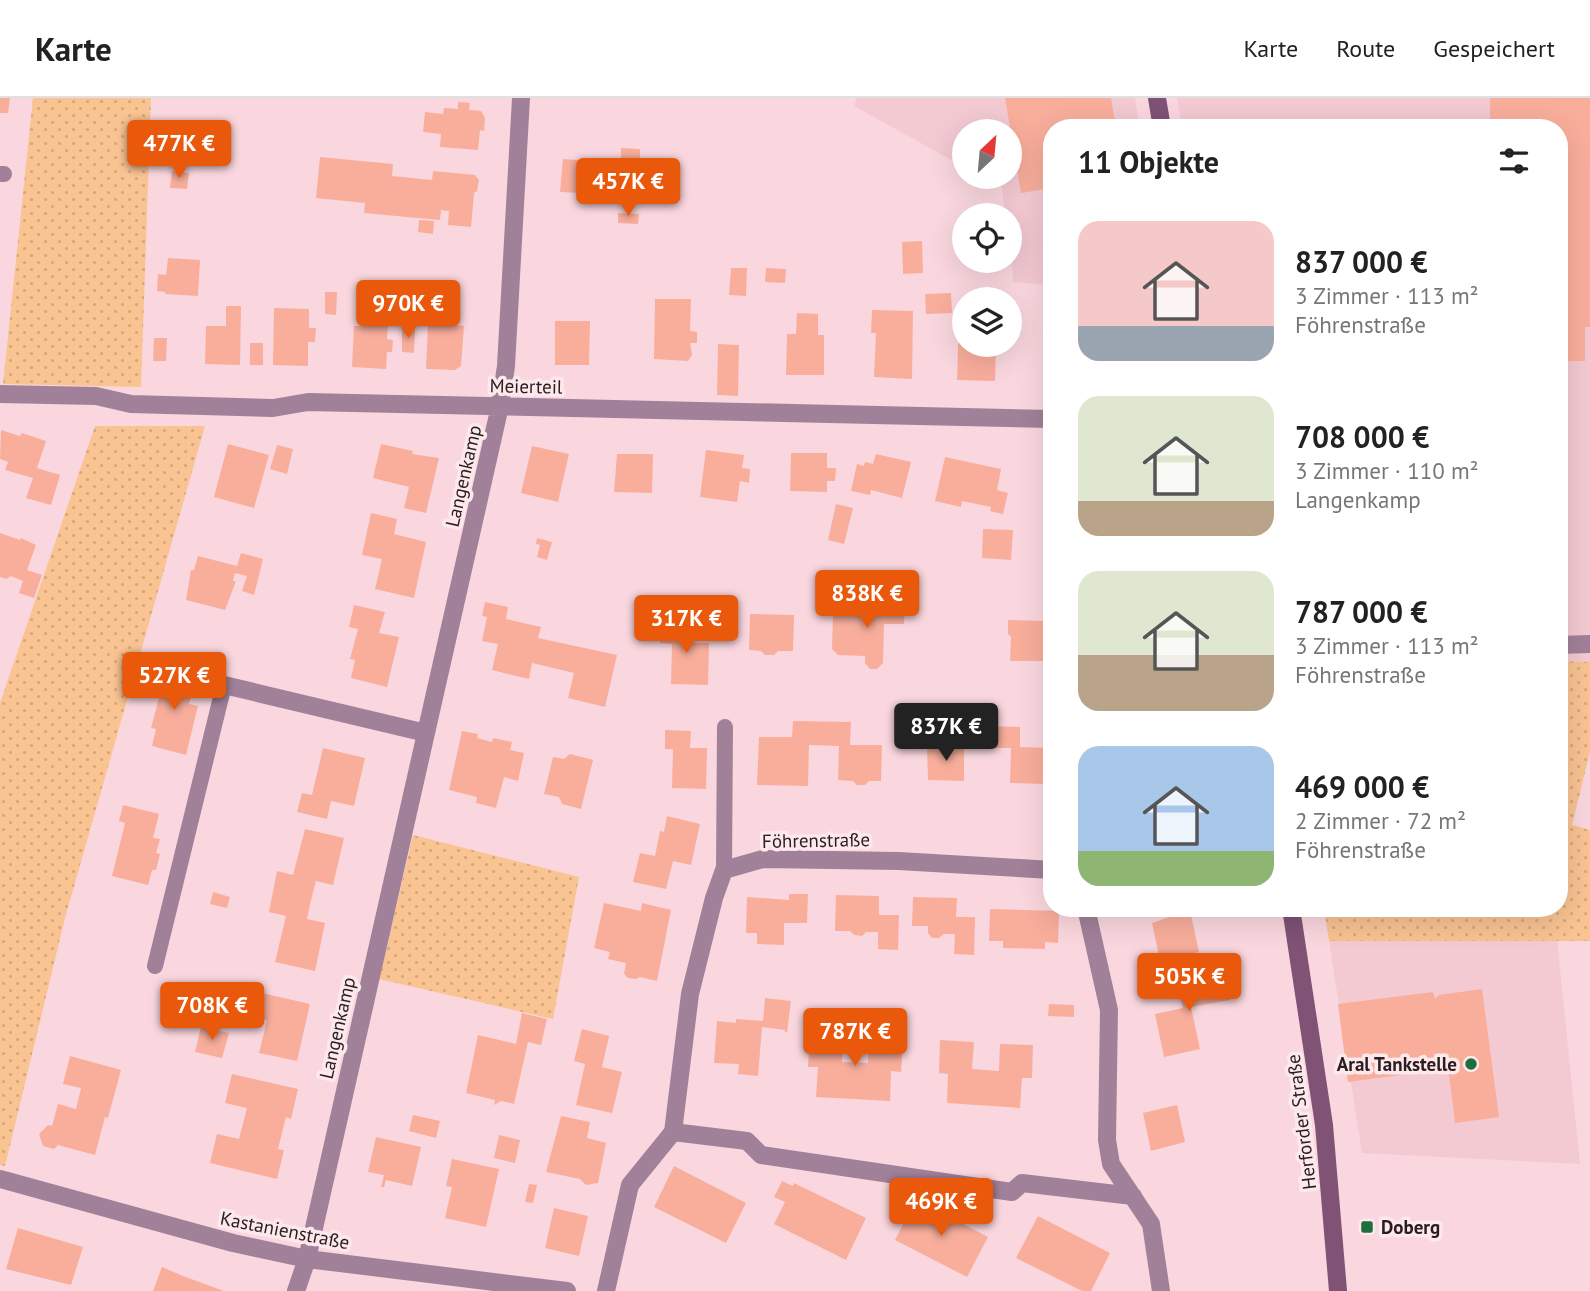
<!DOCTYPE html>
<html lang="de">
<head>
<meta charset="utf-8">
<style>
	body { margin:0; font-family:"PT Sans",sans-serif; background:#f2f2f2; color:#222; height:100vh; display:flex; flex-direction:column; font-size:26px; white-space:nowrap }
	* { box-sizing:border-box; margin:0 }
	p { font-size:23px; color:#767676 }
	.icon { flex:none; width:38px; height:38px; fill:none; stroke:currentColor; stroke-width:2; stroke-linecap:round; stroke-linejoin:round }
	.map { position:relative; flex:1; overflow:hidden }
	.details { position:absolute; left:1043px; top:21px; width:525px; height:798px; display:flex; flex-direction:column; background:#fff; border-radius:28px; box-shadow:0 7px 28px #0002 }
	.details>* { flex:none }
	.needle { width:46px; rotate:26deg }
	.tools { position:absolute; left:952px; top:21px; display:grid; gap:14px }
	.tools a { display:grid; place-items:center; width:70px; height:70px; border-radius:50%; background:#fff; box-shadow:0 7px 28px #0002; font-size:35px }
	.price { position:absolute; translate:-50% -60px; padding:0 16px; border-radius:7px; background:#ea580c; color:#fff; font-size:23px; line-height:46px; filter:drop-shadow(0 2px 4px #0008) }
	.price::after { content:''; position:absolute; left:50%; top:42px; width:21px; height:16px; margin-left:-10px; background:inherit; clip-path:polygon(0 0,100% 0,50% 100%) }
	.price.on { background:#222; color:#fff }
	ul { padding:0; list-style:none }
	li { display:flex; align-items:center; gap:21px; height:175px; padding:0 35px }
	li span { display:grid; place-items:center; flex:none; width:196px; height:140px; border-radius:21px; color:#555 }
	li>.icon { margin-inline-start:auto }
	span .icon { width:84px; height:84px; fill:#fffc; stroke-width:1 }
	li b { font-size:30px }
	h2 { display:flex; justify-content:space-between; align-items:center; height:84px; padding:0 35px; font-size:30px }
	header { display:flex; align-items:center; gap:42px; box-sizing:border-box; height:98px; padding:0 35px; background:#fff; border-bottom:2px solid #e0e0e0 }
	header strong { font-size:33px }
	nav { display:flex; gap:38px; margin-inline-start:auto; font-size:24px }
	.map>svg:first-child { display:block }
	.built { fill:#f3c9d2 }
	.grass { fill:url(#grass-dots) }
	.building { fill:#f9ae9c }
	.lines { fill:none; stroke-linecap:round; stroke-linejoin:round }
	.service { stroke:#a18199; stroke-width:16 }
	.minor { stroke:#a18199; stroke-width:18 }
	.secondary { stroke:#7f5276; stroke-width:18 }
	.poi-dot { fill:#1f6e3d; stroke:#fde8ec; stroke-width:2.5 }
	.labels { text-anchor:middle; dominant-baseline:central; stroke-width:7; stroke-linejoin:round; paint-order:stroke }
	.street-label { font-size:19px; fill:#291d20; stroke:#fde8ec }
	.poi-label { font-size:19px; font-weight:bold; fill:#291d20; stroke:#fde8ec; text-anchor:end }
</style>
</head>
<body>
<header>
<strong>Karte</strong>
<nav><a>Karte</a><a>Route</a><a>Gespeichert</a></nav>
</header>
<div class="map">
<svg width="1590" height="1193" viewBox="0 0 1590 1193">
	<defs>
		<pattern id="grass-dots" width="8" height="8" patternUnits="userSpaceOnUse" patternTransform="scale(1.75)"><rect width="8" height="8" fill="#f9c392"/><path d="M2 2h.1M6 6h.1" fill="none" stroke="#d5a77e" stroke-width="1.8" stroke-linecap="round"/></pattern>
	</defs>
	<rect width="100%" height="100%" fill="#fad7de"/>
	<path class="built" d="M857,0H1135L1140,30H1052V187L1013,184L1010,117H1005L1002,89L982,79H1010V33H964V69L854,8Z
		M1177,0H1590V564L1559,563V30H1182Z
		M1557,842L1580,1066L1362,1055L1329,843Z"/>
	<path class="grass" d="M33,0H151L141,289L3,286Z
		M95,328H205L65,820L5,1068L0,1067V605Z
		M1559,563L1590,564V654L1572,727L1590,732V843H1329L1324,810H1559Z
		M413,737L579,779L553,921L379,881Z"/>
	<path class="building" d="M0,0H10L8,15H0Z
		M1005,0H1111L1116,30H1052V90L1021,95Z
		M1490,0H1590V229H1585V263H1559V30H1490Z
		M458,4L470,5L469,12L481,13L485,20L484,33L480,32L478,52L440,49L441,36L423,34L425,14L443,16L444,10L458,11Z
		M621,50L640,51V62L621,61Z
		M320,59L393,66L392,78L432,82L433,73L475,77L479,82L477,93L474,95L471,129L448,127L449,113L441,112L440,122L364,115L365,105L316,100Z
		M563,61L602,64L600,96L560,94Z
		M172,73L189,75L187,91L170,90Z
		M628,87L640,88L639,99L627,98Z
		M618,115L639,116L638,126L618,125Z
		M419,122L434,123L433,136L418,134Z
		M922,143L923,175L903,176L902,144Z
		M168,160L200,162L198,198L165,196V194L157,193L158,176L166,177Z
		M731,170H747L746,198L729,197Z
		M766,170L786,171L785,185L765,184Z
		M325,194H337L336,217L325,216Z
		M951,195L952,215L926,216L925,196Z
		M655,201H691L690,233L697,234V245H690L692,257L688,263L654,261Z
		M433,204L457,206L454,227L464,228L461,268L455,272L426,271L428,225L440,226V218L432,217Z
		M226,208H241L240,267L205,266L206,228H226Z
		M274,210L309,211V230H316L315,244H308V268L273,267Z
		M369,210L389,211L387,241L393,242L392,254H387L386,271L352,269L354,228H368Z
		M872,212L913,213L912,281L874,279L876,235H871Z
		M797,215L818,216V237H824V277H786L787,236H796Z
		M959,217H964V247H996L995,283L957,282Z
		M555,223H590L589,267H555Z
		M402,230L415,231L414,255L402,254Z
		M154,240H167L166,263H153Z
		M250,245H263V267H250Z
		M718,246L739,247L738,298L717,297Z
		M1,332L20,338L22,335L46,343L37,370L60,377L51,407L26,400L33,380L5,372L8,364L0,361Z
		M228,346L269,357L254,410L214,399Z
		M381,346L413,353L412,356L439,360L426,415L404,410L409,389L373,380Z
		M277,347L293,351L287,376L270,371Z
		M532,348L569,356L558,404L521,395Z
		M706,352L744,357L742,370L750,371L749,385L740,383L737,404L700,399Z
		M791,355H827V370H836L835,383H827V394L790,393Z
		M617,356H653L652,395L614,394Z
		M876,356L911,364L902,400L871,392L870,397L851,393L857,366L864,368L865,364L873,366Z
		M945,359L1001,371L997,392L1008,395L1003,416L990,413L991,409L962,403L961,409L935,403Z
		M836,406L853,410L844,446L828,442Z
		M371,415L397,421L394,436L426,444L414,500L375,491L382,461L362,457Z
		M983,431L1013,432L1011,462L982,460Z
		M0,435L20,442L21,440L36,447L27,472L42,477L34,500L19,495L23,483L11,478L6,481L0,479Z
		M537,440L552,444L547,462L537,459L540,447L536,446Z
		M241,455L263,461L254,497L242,493L247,478L235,475L233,483H236L225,512L186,502L191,472H194L198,458L237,468Z
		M876,498L905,499L904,526H884L883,565L877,571H870L865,565V558L838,557L832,551L833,516L849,517V512L870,513V517L876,518Z
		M485,504L508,509L506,521L541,529L538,540L617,557L605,609L568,600L574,575L532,565L529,581L492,572L498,546L482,543L487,519L482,518Z
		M354,507L385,514L379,535L399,539L387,589L351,580L355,562L350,561L358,531L349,529Z
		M750,516L794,517L793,553H778L774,557H765L761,553L749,552Z
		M1008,522L1046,523L1045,563H1010L1011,539L1008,536Z
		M661,523H688V545H709L708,587L671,586L672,546L660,545Z
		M159,570L196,579L189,606L198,608L186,657L152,648L156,631L151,630L162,589L155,587Z
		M793,623L851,624L850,647H882L881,683H869L865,687H857L853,683L838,682L839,648L809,647L808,688L757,687L759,639H792Z
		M988,628L1020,629V649L1049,650L1048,686L1010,685L1011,650H988Z
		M665,632L691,633L690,650H707L706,691L672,690L673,651H665Z
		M462,633L478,636L477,640L492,644L493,640L512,644L510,652L524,655L518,683L504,679L496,710L476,705L477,699L449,692Z
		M927,647L964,648V683L928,682Z
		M323,650L365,660L354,708L331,703L327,721L297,714L302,695L312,697Z
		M570,656L593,662L581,711L562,706L559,699L544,696L553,659L564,661Z
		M123,707L159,716L153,740L160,741L156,755L160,756L156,772H152L148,787L112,778L125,725L119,723Z
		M667,718L700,726L691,767L673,763L666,791L633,784L640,755L655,758L660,733L664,734Z
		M305,731L344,740L333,787L316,783L311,802L307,821L325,825L315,873L275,864L286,818L269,814L277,773L293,777Z
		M213,794L230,799L227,810L210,806Z
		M789,796H808L807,825H784V847L757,846V835H746L747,799L789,802Z
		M836,797L879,798V817H899L898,852L878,851V834H866L862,838L854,837L850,833H835Z
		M913,799L957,800L956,819H975L974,857L954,856L955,836H944L939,840H932L928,835V828H912Z
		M604,805L641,813L642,805L671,812L657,883L640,879L636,881L628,880L624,876L626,865L608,861L610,854L594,850Z
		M1181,810H1212V813L1191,817L1199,854L1160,863L1152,825L1178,816V819L1183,818Z
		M990,811L1059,813L1058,845L1045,844V851L1003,850V843H989Z
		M1224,874L1230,902L1191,909L1200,951L1164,959L1155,916L1183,910L1177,884Z
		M1482,891L1499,1019L1455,1025L1447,960L1442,958L1444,971L1348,984L1338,906L1433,894L1435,901L1439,897Z
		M253,893L310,906L297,963L259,955L267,922L248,917Z
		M765,900L791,903L787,934H785V932L762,929L758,978L738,976L739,966L714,965L717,923L736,925V921L763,923Z
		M1049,906L1074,907V919L1048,918Z
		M522,915L547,921L541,947L528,944L514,1006L501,1003L494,1007L495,1002L466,995L478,937L516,946Z
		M201,929L229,935L222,960L195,954Z
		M582,931L609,938L602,969L622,974L612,1015L576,1007L585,966L574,963Z
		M810,935L843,937L842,964L868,965L869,938L903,940L901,974L891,973L890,1003L816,999L818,969H808Z
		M940,942L974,944L972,971L999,973L1000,946L1033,947L1032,980H1022L1020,1010L947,1005L948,976L939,975Z
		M70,958L121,972L108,1020L105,1019L95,1057L58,1047L54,1051L43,1048L39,1036L48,1027L52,1028L58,1006L76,1011L81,990L63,986Z
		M232,976L298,991L291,1021L286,1019L278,1051L284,1052L277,1081L210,1065L217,1036L239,1041L247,1010L225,1005Z
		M1177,1007L1185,1044L1151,1053L1143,1015Z
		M413,1017L440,1023L436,1040L409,1033Z
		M561,1018L590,1024L587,1040L606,1045L598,1085L586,1087L580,1081L546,1074Z
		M499,1037L520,1042L515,1065L494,1060Z
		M376,1039L421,1049L412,1088L386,1082L384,1089H381L384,1077L368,1074Z
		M452,1061L499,1071L486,1129L445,1120L452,1089L446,1088Z
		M674,1068L746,1105L726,1145L654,1109Z
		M782,1083L793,1088L794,1085L866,1120L846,1162L774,1126L785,1104L774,1099Z
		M529,1086L537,1087L533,1105L525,1104Z
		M916,1101L988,1139L967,1179L895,1142Z
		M554,1110L588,1118L579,1158L545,1150Z
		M1038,1118L1110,1155L1091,1193H1082L1016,1160Z
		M18,1130L83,1149L71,1187L6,1171Z
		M162,1169L183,1178L224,1193H153Z"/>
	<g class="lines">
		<path class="service" d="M0,76H4
			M724,772L725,629
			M155,868L224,587"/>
		<path class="minor" d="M0,296L96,298L131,306L273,310L308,304L1052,321
			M1559,547L1590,546
			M224,587L426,635
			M1086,810L1109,912L1107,1042L1111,1066L1151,1126L1161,1193
			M673,1034L747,1043L761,1057L1012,1094L1022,1085L1133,1098
			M0,1081L233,1145L307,1161L567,1193
			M296,1193L307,1161L500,308L506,268L521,0
			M606,1193L630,1087L673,1034L690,896L714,800L724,772L763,761L899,763L1052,772"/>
		<path class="secondary" d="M1157,0L1162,30
			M1291,810L1324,1027L1338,1193"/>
	</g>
	<g class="poi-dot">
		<circle cx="1471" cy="966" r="7"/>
		<rect x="1360" y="1122" width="14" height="14" rx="3.5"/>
	</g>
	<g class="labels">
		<g class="street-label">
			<text transform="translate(526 288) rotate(1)">Meierteil</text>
			<text transform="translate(463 378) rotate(-77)">Langenkamp</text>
			<text transform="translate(816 742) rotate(-1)">Föhrenstraße</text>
			<text transform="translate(337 930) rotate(-77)">Langenkamp</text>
			<text transform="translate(1301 1024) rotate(-97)">Herforder Straße</text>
			<text transform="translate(285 1132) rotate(11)">Kastanienstraße</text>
		</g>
		<g class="poi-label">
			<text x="1457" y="966">Aral Tankstelle</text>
			<text x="1381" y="1129" text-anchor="start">Doberg</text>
		</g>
	</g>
</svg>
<div class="tools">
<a><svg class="needle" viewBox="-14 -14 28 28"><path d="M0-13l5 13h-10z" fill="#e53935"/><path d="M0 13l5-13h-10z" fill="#767676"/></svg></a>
<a><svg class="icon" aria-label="locate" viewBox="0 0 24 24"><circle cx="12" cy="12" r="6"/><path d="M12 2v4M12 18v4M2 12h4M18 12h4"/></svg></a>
<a><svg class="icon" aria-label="layers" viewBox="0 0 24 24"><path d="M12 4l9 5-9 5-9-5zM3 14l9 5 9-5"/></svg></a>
</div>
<b class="price" style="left:179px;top:82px">477K €</b>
<b class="price" style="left:628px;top:120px">457K €</b>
<b class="price" style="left:408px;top:242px">970K €</b>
<b class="price" style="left:867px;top:532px">838K €</b>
<b class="price" style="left:686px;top:557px">317K €</b>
<b class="price" style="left:174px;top:614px">527K €</b>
<b class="price on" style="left:946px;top:665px">837K €</b>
<b class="price" style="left:1189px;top:915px">505K €</b>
<b class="price" style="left:212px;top:944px">708K €</b>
<b class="price" style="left:855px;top:970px">787K €</b>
<b class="price" style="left:941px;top:1140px">469K €</b>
<section class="details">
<h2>11 Objekte<svg class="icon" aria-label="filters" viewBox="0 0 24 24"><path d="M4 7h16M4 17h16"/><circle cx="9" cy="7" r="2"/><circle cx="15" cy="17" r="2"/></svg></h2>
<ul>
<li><span style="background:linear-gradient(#f6c9c9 75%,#9aa5b1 0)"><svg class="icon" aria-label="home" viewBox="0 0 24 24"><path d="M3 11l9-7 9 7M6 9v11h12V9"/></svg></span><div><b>837 000 €</b><p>3 Zimmer · 113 m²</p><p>Föhrenstraße</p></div></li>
<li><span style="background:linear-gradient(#dfe7d0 75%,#b9a48a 0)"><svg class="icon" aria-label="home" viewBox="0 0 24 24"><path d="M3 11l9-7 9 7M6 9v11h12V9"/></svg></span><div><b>708 000 €</b><p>3 Zimmer · 110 m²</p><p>Langenkamp</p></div></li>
<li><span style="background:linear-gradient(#dfe7d0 60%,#b9a48a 0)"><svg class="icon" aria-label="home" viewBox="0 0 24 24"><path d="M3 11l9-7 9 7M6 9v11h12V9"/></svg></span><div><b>787 000 €</b><p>3 Zimmer · 113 m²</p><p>Föhrenstraße</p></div></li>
<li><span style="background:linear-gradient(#a9c7e8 75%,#8fb573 0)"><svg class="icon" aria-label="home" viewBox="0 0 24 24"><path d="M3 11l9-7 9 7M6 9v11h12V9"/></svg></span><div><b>469 000 €</b><p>2 Zimmer · 72 m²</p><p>Föhrenstraße</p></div></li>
</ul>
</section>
</div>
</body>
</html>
